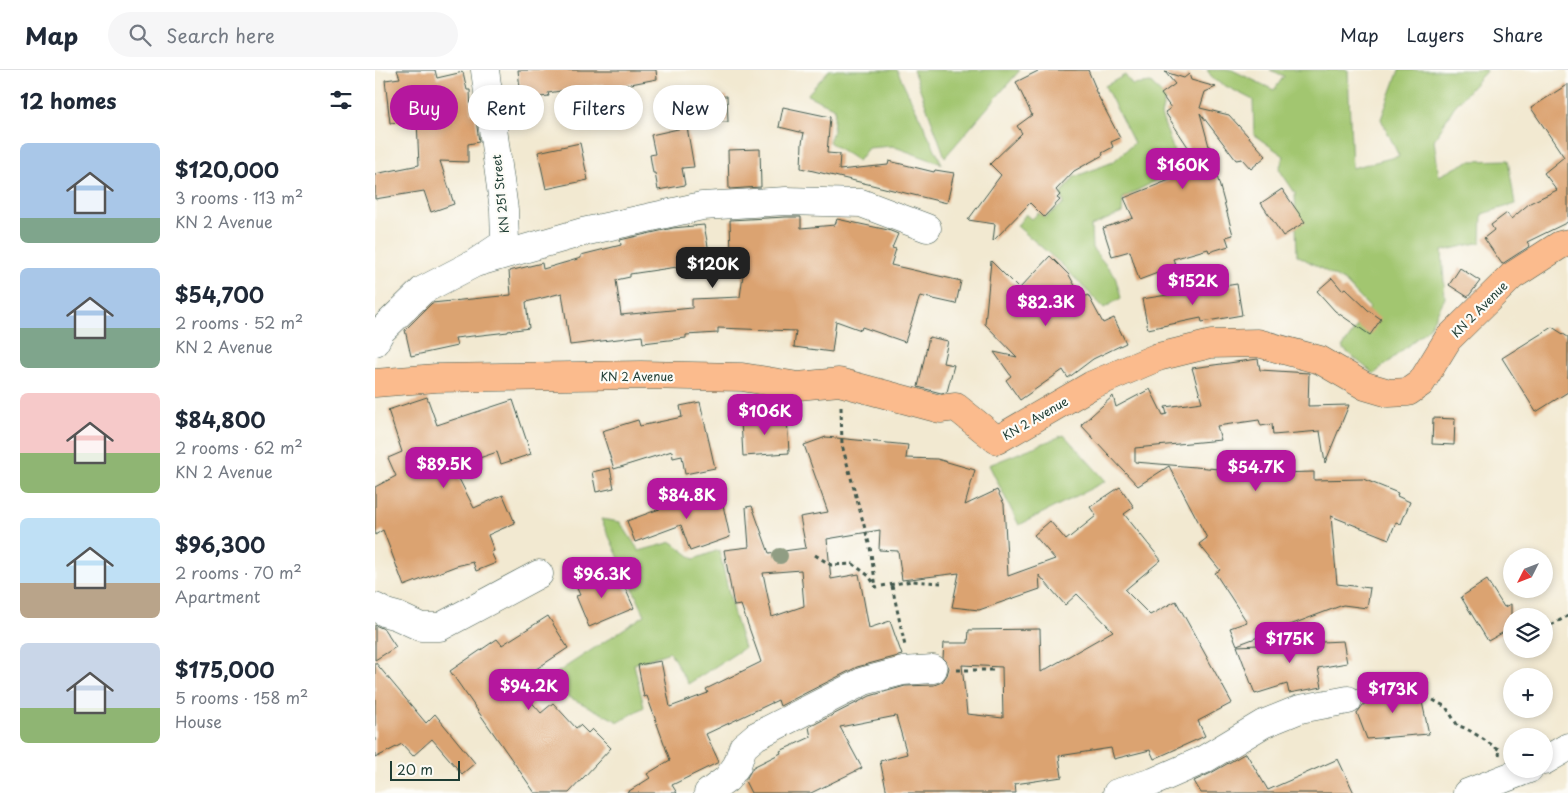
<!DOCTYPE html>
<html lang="en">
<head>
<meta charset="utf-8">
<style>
	body { margin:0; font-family:"Playpen Sans",sans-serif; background:#f6f6f7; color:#1f2937; height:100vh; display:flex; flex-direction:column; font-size:19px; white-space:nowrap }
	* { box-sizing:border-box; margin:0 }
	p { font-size:16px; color:#747a83 }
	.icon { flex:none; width:28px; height:28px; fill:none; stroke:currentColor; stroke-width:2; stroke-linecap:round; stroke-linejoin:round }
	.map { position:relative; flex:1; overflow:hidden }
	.drawer { display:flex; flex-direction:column; background:#fff; width:375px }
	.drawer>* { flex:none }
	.top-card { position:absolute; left:15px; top:15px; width:475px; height:45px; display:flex; gap:10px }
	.needle { width:32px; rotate:228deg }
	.buttons { position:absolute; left:1128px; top:478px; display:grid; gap:10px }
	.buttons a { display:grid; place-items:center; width:50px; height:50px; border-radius:50%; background:#fff; box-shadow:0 2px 8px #0003; font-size:25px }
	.scale { position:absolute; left:15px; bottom:12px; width:70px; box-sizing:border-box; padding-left:5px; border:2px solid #1f3d34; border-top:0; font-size:14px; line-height:18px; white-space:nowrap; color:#1f3d34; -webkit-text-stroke:4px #fdfcf7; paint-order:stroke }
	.price { position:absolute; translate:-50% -42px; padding:0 11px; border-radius:10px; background:#b5179e; color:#fff; font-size:16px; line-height:32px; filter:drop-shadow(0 1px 2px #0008) }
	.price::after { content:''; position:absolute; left:50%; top:30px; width:15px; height:11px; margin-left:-8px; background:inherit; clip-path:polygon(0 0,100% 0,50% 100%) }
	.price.selected { background:#222; color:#fff }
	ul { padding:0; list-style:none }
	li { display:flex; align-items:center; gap:15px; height:125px; padding:0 20px }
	li span { display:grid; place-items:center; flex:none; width:140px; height:100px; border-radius:8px; color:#555 }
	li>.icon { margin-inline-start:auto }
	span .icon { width:60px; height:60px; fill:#fffc; stroke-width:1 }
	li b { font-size:21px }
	h2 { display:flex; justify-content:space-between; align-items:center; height:60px; padding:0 20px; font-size:21px }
	.chip { padding:0 18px; border-radius:22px; background:#fff; box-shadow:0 2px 8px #0003; font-size:18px; line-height:45px }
	.chip.selected { background:#b5179e; color:#fff }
	header { display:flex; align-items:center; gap:30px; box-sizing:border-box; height:70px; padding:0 25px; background:#fff; border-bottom:1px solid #e0e1e3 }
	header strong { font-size:24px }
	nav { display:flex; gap:28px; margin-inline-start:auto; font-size:18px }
	.search { width:350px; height:45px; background:#f6f6f7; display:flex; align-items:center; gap:12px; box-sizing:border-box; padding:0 18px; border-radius:28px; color:#747a83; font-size:19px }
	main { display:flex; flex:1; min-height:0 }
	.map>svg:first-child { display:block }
	.green { fill:#a2c670; stroke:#608252 }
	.building { fill:#dba371; fill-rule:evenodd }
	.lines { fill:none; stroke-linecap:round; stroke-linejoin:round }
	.minor-casing { stroke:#3f574c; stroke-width:29 }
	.major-casing { stroke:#3f574c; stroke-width:29 }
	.path { stroke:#3f574c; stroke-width:3; stroke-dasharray:4 4; stroke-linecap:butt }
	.minor { stroke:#fff; stroke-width:28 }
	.major { stroke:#fbbb8d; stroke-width:28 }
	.tree { fill:#909d83 }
	.labels { text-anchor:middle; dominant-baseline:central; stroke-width:4.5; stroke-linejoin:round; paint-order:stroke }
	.street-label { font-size:12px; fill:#1f3d34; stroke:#fdfcf7 }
</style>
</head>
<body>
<header>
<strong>Map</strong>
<div class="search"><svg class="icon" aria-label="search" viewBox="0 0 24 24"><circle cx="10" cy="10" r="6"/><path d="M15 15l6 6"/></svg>Search here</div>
<nav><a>Map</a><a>Layers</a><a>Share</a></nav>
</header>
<main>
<section class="drawer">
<h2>12 homes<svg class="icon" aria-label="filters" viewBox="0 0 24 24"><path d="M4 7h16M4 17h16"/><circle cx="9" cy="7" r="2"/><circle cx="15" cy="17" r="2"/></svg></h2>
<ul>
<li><span style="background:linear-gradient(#a9c7e8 75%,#7fa58c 0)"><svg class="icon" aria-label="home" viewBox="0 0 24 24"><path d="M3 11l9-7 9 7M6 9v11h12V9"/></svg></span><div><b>$120,000</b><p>3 rooms · 113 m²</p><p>KN 2 Avenue</p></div></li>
<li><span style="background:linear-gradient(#a9c7e8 60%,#7fa58c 0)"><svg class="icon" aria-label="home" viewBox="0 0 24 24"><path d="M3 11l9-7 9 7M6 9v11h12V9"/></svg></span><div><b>$54,700</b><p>2 rooms · 52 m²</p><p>KN 2 Avenue</p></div></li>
<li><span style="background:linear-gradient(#f6c9c9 60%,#8fb573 0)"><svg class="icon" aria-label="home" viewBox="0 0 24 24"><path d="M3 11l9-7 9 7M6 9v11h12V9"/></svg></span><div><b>$84,800</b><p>2 rooms · 62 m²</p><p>KN 2 Avenue</p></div></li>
<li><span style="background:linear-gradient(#bfe0f5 65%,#b9a48a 0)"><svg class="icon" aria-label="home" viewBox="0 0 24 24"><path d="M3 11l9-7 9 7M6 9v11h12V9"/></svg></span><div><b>$96,300</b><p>2 rooms · 70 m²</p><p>Apartment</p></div></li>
<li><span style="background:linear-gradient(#c9d6e8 65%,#8fb573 0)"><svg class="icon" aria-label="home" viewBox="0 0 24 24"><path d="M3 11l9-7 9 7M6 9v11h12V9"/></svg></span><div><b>$175,000</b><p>5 rooms · 158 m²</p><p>House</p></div></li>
</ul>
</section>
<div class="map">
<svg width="1193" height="723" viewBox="0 0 1193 723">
	<rect width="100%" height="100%" fill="#fdfcf7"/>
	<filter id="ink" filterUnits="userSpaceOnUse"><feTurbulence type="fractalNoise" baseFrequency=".02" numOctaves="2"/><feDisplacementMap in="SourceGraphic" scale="10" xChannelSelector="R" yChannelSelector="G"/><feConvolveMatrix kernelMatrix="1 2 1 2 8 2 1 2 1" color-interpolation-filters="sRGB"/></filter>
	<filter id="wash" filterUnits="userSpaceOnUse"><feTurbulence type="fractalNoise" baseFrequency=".0096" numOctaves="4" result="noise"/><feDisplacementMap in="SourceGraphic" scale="20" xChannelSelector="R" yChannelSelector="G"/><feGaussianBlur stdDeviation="1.12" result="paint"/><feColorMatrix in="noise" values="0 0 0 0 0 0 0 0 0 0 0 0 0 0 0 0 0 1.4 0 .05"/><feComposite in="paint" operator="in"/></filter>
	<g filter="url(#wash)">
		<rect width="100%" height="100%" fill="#f2e9d1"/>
		<path class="green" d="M454,0H522L567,94L517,76L493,78L483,91L454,72L458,61L460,38L432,25Z
			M538,0H645L570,87Z
			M832,0H857L899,20L909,6L895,0H973L977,98L1024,86L1006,49L1024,0H1112L1079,37L1059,70L1064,106L1094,91L1133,90L1140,134L1107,144L1106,172L1067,181L1070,228L1054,258L999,304L967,278L995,238L970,212L922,185L920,123L904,99L909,86L879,65L878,30L839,10Z
			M750,5L757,15L776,13L790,28L786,45L799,81L792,87L786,108L748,128L747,143L716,156L717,178L740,206L746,228L729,238L685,193L642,156L651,144L657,149L663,143L670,148L689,133L686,124L699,107L738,92L759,73L730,16Z
			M689,365L731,411L644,455L614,395Z
			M226,449L245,452L264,481L297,472L319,489L344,480L359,545L369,578L313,614L295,582L259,594L269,637L244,652L166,613L270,545Z"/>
		<g id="blocks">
			<path class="building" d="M22,0H60L62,8L88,2L92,20H95L96,43L100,42L104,72L93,74V92L65,91L79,134L56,142L49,121L0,129V104L44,95L42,50L15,53L10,10L25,8Z
				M143,0H281L282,9L230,19L229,14L173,23L174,26L146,29Z
				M665,0H713L721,19L720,20L745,68L736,72L738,77L727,83L728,85L699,101L681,120L685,125L682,128L685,130L669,147L655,133L618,171L620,154L593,150L626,105L615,94L647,63L642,56L657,45L641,12Z
				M790,2L809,8L814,4L816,10L841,17L830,22L825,38L854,45L891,86L876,99L867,89L861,90L825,43L858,165L851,167L854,176L834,182L833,179L798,189L801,196L764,210L755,181L737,186L728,158L758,148L749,128L797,109L792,92L819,86L790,42L796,38L786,24L800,14Z
				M1193,14V152L1152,172L1155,176L1127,194L1109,168L1119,160L1116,155L1132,143L1136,149L1155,133L1182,120L1169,103L1189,87L1156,38Z
				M352,26L353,52L322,53L320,27Z
				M408,37L455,47L452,83L465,84L464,100L513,95L514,91L559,102L560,100L579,103L572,133L426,98L427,73L429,63L404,57Z
				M312,57L319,97L307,98L310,115L283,120L280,103H278L275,85L280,84L276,65Z
				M205,73L213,110L171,119L163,82Z
				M385,79L386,117L354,119L353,80Z
				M907,119L930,152L908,166L886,133Z
				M411,147H426V158L460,155L462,149L513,160L523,164L517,178L521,179L516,195L586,211L581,234L545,226L530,272L487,257L486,260L461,251L457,282L419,277L421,261L343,258V263L311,265V268L268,273L267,266L195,275L187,223L151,232L154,258L133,261V262L80,268L82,276L36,286L30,260L57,233L136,225L134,201L167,193L168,199L206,188V185L246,175L245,170L298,158L329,155L335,187L324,188L325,198L302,201V197L255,204V207L241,210L246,245L317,238V229L365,227L371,183L356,185L355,150Z
				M675,186L694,205L707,228L713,225L728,253L739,248L751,273L718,289L693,308L688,300L645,330L631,310L636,306L619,282L642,287L610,254L616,191L644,219Z
				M1085,198L1105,211L1093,227L1074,215Z
				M957,208L967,220L970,218L993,240L1006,249L995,265L960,241L942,221Z
				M862,214L867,245L827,252L826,248L773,259L767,229Z
				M1177,257L1193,267V322L1161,342L1127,288Z
				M554,267L573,271L568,293L579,295L572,322L566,323L543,317Z
				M883,289L885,300L934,303L933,336L974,335L950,393L945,361L898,365L897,354L886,356L884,350L842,356L846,370L760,378V392L856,400L857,403L864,400L902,403L939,402V410L988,409L1023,423L1022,426L1035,432L1026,454L1021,452L1014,469L956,446L962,514L995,518L992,538L968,535L862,575L855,558L872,552L840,503L845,500L824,474L832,468L794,396L763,416L706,355L738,326L741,337L775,319L788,345L792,344L790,337L827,332L817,298Z
				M52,327L62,355L138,330L156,384L126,394L122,382L78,397L99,438L128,425L140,453L113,465L119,481L116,482L121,493L101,501L98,492L81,496L29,516L8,460L0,465V417L21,406L13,388L27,382L13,340Z
				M325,332L340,398L310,404L307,386L298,388L297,381L239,399L227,361L263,350L265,356L307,347L305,336Z
				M412,347L414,383L368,386L366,350Z
				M1058,348L1080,349L1079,375L1057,374Z
				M451,367L533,375L531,388L562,389L600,400L590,435L622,420L629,434L633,506L680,489L659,465L675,451L691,470L721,446L715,437L745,417L759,437L749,444L786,490L750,520L775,545L801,531L857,633L823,651L830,666L779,689L775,680L739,689L736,678L684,686L687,707L640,714L641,723H512L505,691L532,684L521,646L465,657L487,698L436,723H376L370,711L378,697L406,683L405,681L436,667L434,657L495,626L530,616L559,615L567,612L572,605L574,598L571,591L568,588L569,573H593L594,560L665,559L666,602L738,561L702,524L690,535L664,505L665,519L604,540L577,537L584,503L527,510L523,481L504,480L505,460L452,469L456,509L484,504L494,558L515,551L527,585L482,597L405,636L403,630L331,664L344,692L297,715L302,723H251L275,708L272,704L295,690L272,626L269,627L263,595L286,591L295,637L333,623L331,619L386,592L366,535L359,536L349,480L374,477L371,437L377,436L394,483L431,478L425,447L453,442L429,375ZM426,500L429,536L397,547L388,503ZM587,595L627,597L628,648L592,644Z
				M235,398L239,418L221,422L217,402Z
				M344,417L355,467L315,481L306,455L260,472L252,451Z
				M223,504L228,514L245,507L259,538L214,557L201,526L205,525L200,514Z
				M1112,510L1129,537L1136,534V558L1113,571L1086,527Z
				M173,546L193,578L140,613L166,643L178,633L201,658L205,655L213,663L217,659L236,678L194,723H160L75,601L122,569L127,575Z
				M0,555L9,559L21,577L0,590Z
				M968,571L972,593L943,598L947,617L914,623L912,614L880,624L862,576Z
				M0,592L51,653L60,644L100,693L87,704L57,669L38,686L27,674L0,688Z
				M1044,618L1054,664L992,669L982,643L988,635L993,632L992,622Z
				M871,683L893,720L963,689L979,723H826L819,711L836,703Z"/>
		</g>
	</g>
	<g filter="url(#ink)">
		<use href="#blocks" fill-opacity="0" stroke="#3f574c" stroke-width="1"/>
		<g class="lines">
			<g class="minor-casing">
				<path id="minor" d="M100,193L208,162L327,136L411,131L486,133L552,158
					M0,272L6,261L48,220L100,193L130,173L129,140L110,0
					M0,537L11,543L22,546L46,557H65L164,504
					M1169,691L1193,677
					M333,723L352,709L362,695L368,677L381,666L489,611L528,601L558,599
					M742,723L778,712L828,690L888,654L925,639L973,630
					M1092,723L1154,699"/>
			</g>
			<g class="major-casing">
				<path id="major" d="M0,313L61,308L266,305L367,307L423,316L464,312L565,339L581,337L622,370L717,315L783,287L836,274L883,273L945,290L990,316L1014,323L1033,322L1046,313L1073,269L1137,206L1185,175L1193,173"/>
			</g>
			<path class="path" d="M466,337L467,375L495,477L501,517
				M440,485L456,495L478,494L494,506L501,517L537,511L566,513
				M517,516L530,576
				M1176,555L1193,546
				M582,600H621
				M1058,630L1071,637L1083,656C1093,657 1114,674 1125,680L1124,685"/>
			<use href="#minor" class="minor"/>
			<use href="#major" class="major"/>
		</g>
		<circle class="tree" cx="405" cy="486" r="8"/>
	</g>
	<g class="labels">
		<g class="street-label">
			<text transform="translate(125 124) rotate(-96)">KN 251 Street</text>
			<text transform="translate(1104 239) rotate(-45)">KN 2 Avenue</text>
			<text x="262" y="306">KN 2 Avenue</text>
			<text transform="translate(660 348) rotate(-30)">KN 2 Avenue</text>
		</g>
	</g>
</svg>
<div class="buttons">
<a><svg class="needle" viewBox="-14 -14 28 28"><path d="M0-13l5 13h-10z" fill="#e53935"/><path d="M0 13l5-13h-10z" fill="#747a83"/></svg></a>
<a><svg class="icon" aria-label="layers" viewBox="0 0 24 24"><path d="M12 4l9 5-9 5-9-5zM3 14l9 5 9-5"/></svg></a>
<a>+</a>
<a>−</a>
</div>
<div class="scale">20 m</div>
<b class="price" style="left:808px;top:120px">$160K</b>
<b class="price selected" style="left:338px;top:219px">$120K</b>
<b class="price" style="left:818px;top:236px">$152K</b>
<b class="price" style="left:671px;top:257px">$82.3K</b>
<b class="price" style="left:390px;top:366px">$106K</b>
<b class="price" style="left:69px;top:419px">$89.5K</b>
<b class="price" style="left:881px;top:422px">$54.7K</b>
<b class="price" style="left:312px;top:450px">$84.8K</b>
<b class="price" style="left:227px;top:529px">$96.3K</b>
<b class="price" style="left:915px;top:594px">$175K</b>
<b class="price" style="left:154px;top:641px">$94.2K</b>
<b class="price" style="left:1018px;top:644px">$173K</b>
<div class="top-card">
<a class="chip selected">Buy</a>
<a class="chip">Rent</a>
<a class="chip">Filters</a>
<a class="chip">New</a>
</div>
</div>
</main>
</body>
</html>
